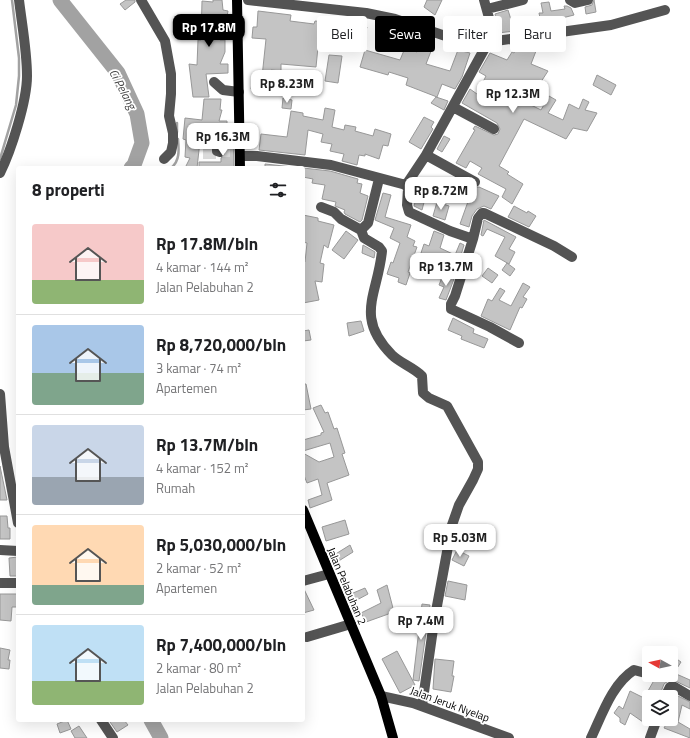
<!DOCTYPE html>
<html lang="id">
<head>
<meta charset="utf-8">
<style>
	body { margin:0; font-family:"Titillium Web",sans-serif; background:#f6f6f6; color:#202124; height:100vh; display:flex; flex-direction:column; font-size:15px; white-space:nowrap }
	* { box-sizing:border-box; margin:0 }
	p { font-size:13px; color:#757577 }
	.icon { flex:none; width:22px; height:22px; fill:none; stroke:currentColor; stroke-width:2; stroke-linecap:round; stroke-linejoin:round }
	.map { position:relative; flex:1; overflow:hidden }
	.details { position:absolute; left:16px; top:166px; width:289px; height:556px; display:flex; flex-direction:column; background:#fff; border-radius:4px; box-shadow:0 4px 16px #0002 }
	.details>* { flex:none }
	.top-card { position:absolute; left:317px; top:16px; width:313px; height:36px; display:flex; gap:8px }
	.needle { width:26px; rotate:278deg }
	.fabs { position:absolute; left:642px; top:646px; display:grid; gap:8px }
	.fabs a { display:grid; place-items:center; width:36px; height:36px; border-radius:4px; background:#fff; box-shadow:0 4px 16px #0002; font-size:20px }
	.price { position:absolute; translate:-50% -34px; padding:0 9px; border-radius:8px; background:#fff; color:#222; font-size:13px; line-height:26px; filter:drop-shadow(0 1px 2px #0008) }
	.price::after { content:''; position:absolute; left:50%; top:24px; width:12px; height:9px; margin-left:-6px; background:inherit; clip-path:polygon(0 0,100% 0,50% 100%) }
	.price.current { background:#000; color:#fff }
	ul { padding:0; list-style:none }
	li { display:flex; align-items:center; gap:12px; height:100px; padding:0 16px }
	li+li { border-top:1px solid #e0e0e0 }
	li span { display:grid; place-items:center; flex:none; width:112px; height:80px; border-radius:4px; color:#555 }
	li>.icon { margin-inline-start:auto }
	span .icon { width:48px; height:48px; fill:#fffc; stroke-width:1 }
	li b { font-size:17px }
	h2 { display:flex; justify-content:space-between; align-items:center; height:48px; padding:0 16px; font-size:17px }
	.tag { padding:0 14px; border-radius:4px; background:#fff; box-shadow:0 4px 16px #0002; font-size:14px; line-height:36px }
	.tag.current { background:#000; color:#fff }
	.map>svg:first-child { display:block }
	.green { fill:#dbdbdb }
	.lines { fill:none; stroke-linecap:round; stroke-linejoin:round }
	.stream { stroke:#a2a2a2; stroke-width:2.5 }
	.river { stroke:#a2a2a2; stroke-width:15 }
	.building { fill:#c4c4c4; stroke:#989898 }
	.minor-tunnel { stroke:#d9d9d9; stroke-width:10; stroke-dasharray:10 5; stroke-linecap:butt }
	.minor { stroke:#545454; stroke-width:10 }
	.major { stroke:#000; stroke-width:10 }
	.labels { text-anchor:middle; dominant-baseline:central; stroke-width:3.5; stroke-linejoin:round; paint-order:stroke }
	.street-label { font-size:11px; fill:#000; stroke:#fff }
	.water-label { font-size:12px; font-style:italic; fill:#434343; stroke:#fff }
</style>
</head>
<body>
<div class="map">
<svg width="690" height="738" viewBox="0 0 690 738">
	<rect width="100%" height="100%" fill="#fff"/>
	<path class="green" d="M216,136V159H203V137Z"/>
	<g class="lines">
		<path class="stream" d="M177,123V132
			M0,159L16,105L19,76V58L12,0
			M171,168C180,161 179,150 178,139"/>
		<path class="river" d="M60,0L118,73L137,114L142,143L134,165L131,168
			M151,720L161,738"/>
	</g>
	<path class="building" d="M126,0H135V2L125,10L120,4Z
		M213,0H222L223,10L228,11L226,22L222,20L220,40H225V52L220,64H228V73L206,74L209,97H193L189,64L197,65L198,40H201L202,1L213,2Z
		M427,0H442L435,15L424,7Z
		M594,0L596,12L586,14L585,7L592,5Z
		M549,2L551,11L565,9L564,6H567L571,8L574,15L546,22L547,27L498,33L497,23L495,14L508,10L512,23H525V19L540,18L539,13H543L541,3Z
		M258,11L291,15L290,21L314,24L315,21L340,23L338,39L319,37L316,67L281,64V71L271,70L269,90L251,89L253,77H262L266,39L252,38L253,27H257Z
		M360,26L367,27L361,48L353,46Z
		M419,42L433,46L426,64L450,71L458,50L470,53L462,77L455,89L442,84L437,97L406,85L408,78L389,72L388,75L360,67L365,50L400,60L405,48L417,52Z
		M522,44L536,51L531,64L548,71L530,99L531,100L529,104L541,110L549,96L556,100L548,113L563,120L569,104L579,109L583,99L589,102L585,110L597,113L587,131L573,128L566,139L524,119L499,166L509,172L507,174L523,184L512,204L502,197L506,189L478,174L482,168L470,161L466,168L456,163L475,130L473,129L475,126L494,135L498,134L500,129L497,123L462,103L470,89L477,94L486,76L479,72L490,53L507,60L512,52L514,53L518,45Z
		M329,55L342,56L338,83L325,81Z
		M597,75L616,85L611,95L593,85Z
		M436,97L448,101L444,110L431,103Z
		M283,98L292,100L291,109L282,108Z
		M204,99H221L220,110H222L219,121H227V135H224L222,130L217,128L213,129L211,133L201,132L197,168H185L190,158L185,157L186,140L183,139L185,118L202,120Z
		M325,108L335,110L332,127L344,130L345,125L356,127L355,131L373,136L375,129L391,134L388,146L383,145L379,159L365,154V156L359,155L357,165L342,161L344,154L330,151L332,144L321,142L323,134L308,130L305,155L259,150L261,134L287,137L291,111L303,113V116L323,120Z
		M424,117L434,122L431,127L433,129L421,149L409,142Z
		M233,136L234,168H199V162H221V158L226,154V150L224,147V137Z
		M444,136L450,139L442,152L437,149Z
		M265,164L302,168H265Z
		M303,168L330,171L358,179L357,183L362,184L360,193L368,196L362,220L360,222L345,214L344,212L345,210L335,206L336,202L322,199L325,185L312,183L313,179L303,177Z
		M424,178L436,184L432,190L428,187L422,210L414,206L420,184Z
		M462,182L472,188L479,187L499,196L491,209L484,206L477,209L472,216L469,227L460,224L470,196L459,191Z
		M383,193L391,195L385,217L411,225L407,237L415,241L413,246L417,247L408,272L410,273L406,285L398,282L399,278L387,274L391,262L393,263L400,243L390,238L394,228L375,220Z
		M437,202L449,206L445,220L433,216Z
		M514,206L527,213L528,211L536,216L529,227L508,217Z
		M303,215L318,218V221L334,225L328,248L324,245L320,263L324,264L322,282L315,281L319,300L303,303V261L305,262L307,243L303,242Z
		M484,220L516,237L509,249L515,252L509,264L495,256L505,237L487,229L483,236L481,235Z
		M346,231L358,240L344,259L332,250Z
		M434,231L444,235L440,248L455,255L460,243L464,245L458,265L445,260L441,275L434,273L438,259L421,253L424,244L429,246Z
		M363,245L375,252L374,258L362,253Z
		M507,263L515,269L510,276L502,270Z
		M488,268L498,275L492,283L482,276Z
		M443,275L454,279L446,300L439,298L444,287L439,285Z
		M523,283L530,287L523,297L527,299L522,308L520,307L510,330L481,316L488,299L492,301L500,288L505,291L499,300L511,306Z
		M453,318L474,329L473,333L488,339L484,348L461,339L462,336L448,330Z
		M361,321L364,331L349,336L347,323Z
		M309,330L311,340L303,341V331Z
		M303,384H306L311,409L303,410Z
		M321,405L325,413L328,412L334,429L337,428L345,453L342,454L349,475L327,483L332,500L310,508L308,500L322,495L318,479L307,483L303,473V453L319,462L334,457L330,443L303,451V440L321,435V433L324,432L313,408Z
		M0,466L7,500H0Z
		M0,516H7L8,528H10V539H0Z
		M345,520L349,534L326,541L322,527Z
		M350,545L353,552L337,562L334,555Z
		M457,550L469,556L464,566L452,560Z
		M18,557V576H10L9,558Z
		M448,581L467,585L465,600L445,596Z
		M387,585L394,612L366,622L361,613L381,603L377,590Z
		M303,587L314,610L303,613Z
		M365,588L368,594L355,601L356,606L351,608L346,596Z
		M0,594H18V607H12L11,621L0,620Z
		M422,604L430,605L419,681L413,680Z
		M0,648L10,650L8,660H10L9,669L0,668Z
		M397,651L415,685L400,693L382,659Z
		M671,655L681,662L674,673L690,680V688L671,679L664,684L659,697H649V712L643,722L630,713L625,725L620,722V718L614,713L619,706L623,709L630,691L644,698L657,675H671Z
		M435,659L454,661L452,676H454L451,692L433,689Z
		M674,694L690,702V709L682,705L678,722L690,729V738L664,728L669,719H671V700Z
		M67,720L71,729L60,733L57,724Z
		M112,720H124L128,725L117,732L110,722Z
		M79,726L87,738H75L71,731Z"/>
	<g class="lines">
		<path class="minor-tunnel" d="M220,152H235"/>
		<path class="minor" d="M141,0L165,41L171,74V94L169,116L173,133V143L171,152L164,159
			M248,0L366,13L395,19L484,49
			M570,0L575,3L588,0
			M487,9L523,0
			M389,41L395,19
			M489,42L611,25L665,10
			M214,82L223,90L239,92
			M453,107L494,129
			M217,134V151L220,152
			M426,155L475,182
			M240,156H257L331,165L406,185L408,189L407,205L409,212L450,231L473,239L455,296L451,304V309L490,327L519,343
			M0,173C11,151 27,101 27,76C27,51 22,25 19,0
			M406,185L426,155L491,37V25L484,0
			M321,207L334,212L341,219L361,230L368,223L379,179
			M361,230L364,238L379,247L382,251C378,294 354,317 392,355C400,363 413,367 422,376L423,393L429,398L447,406L478,462V469L473,480L459,505L452,525L434,622L422,706
			M473,239L478,218L482,213H484L554,246L572,257
			M0,394L4,447L18,523
			M0,550L18,551
			M303,581L329,574
			M0,583H18
			M307,637L351,624
			M381,696L413,703L509,738
			M665,697L670,687L673,686L690,696
			M101,720L113,738
			M591,738C602,715 612,684 634,670L649,674
			M650,738L657,719"/>
		<path class="major" d="M237,0L240,168
			M303,510L381,696L393,738"/>
	</g>
	<g class="labels">
		<g class="street-label">
			<text transform="translate(347 586) rotate(67)">Jalan Pelabuhan 2</text>
			<text transform="translate(450 704) rotate(20)">Jalan Jeruk Nyelap</text>
		</g>
		<g class="water-label">
			<text transform="translate(123 89) rotate(62)">Ci Pelang</text>
		</g>
	</g>
</svg>
<div class="fabs">
<a><svg class="needle" viewBox="-14 -14 28 28"><path d="M0-13l5 13h-10z" fill="#e53935"/><path d="M0 13l5-13h-10z" fill="#757577"/></svg></a>
<a><svg class="icon" aria-label="layers" viewBox="0 0 24 24"><path d="M12 4l9 5-9 5-9-5zM3 14l9 5 9-5"/></svg></a>
</div>
<b class="price current" style="left:209px;top:48px">Rp 17.8M</b>
<b class="price" style="left:287px;top:104px">Rp 8.23M</b>
<b class="price" style="left:513px;top:114px">Rp 12.3M</b>
<b class="price" style="left:223px;top:157px">Rp 16.3M</b>
<b class="price" style="left:441px;top:211px">Rp 8.72M</b>
<b class="price" style="left:446px;top:287px">Rp 13.7M</b>
<b class="price" style="left:460px;top:558px">Rp 5.03M</b>
<b class="price" style="left:421px;top:641px">Rp 7.4M</b>
<div class="top-card">
<a class="tag">Beli</a>
<a class="tag current">Sewa</a>
<a class="tag">Filter</a>
<a class="tag">Baru</a>
</div>
<section class="details">
<h2>8 properti<svg class="icon" aria-label="filters" viewBox="0 0 24 24"><path d="M4 7h16M4 17h16"/><circle cx="9" cy="7" r="2"/><circle cx="15" cy="17" r="2"/></svg></h2>
<ul>
<li><span style="background:linear-gradient(#f6c9c9 70%,#8fb573 0)"><svg class="icon" aria-label="home" viewBox="0 0 24 24"><path d="M3 11l9-7 9 7M6 9v11h12V9"/></svg></span><div><b>Rp 17.8M/bln</b><p>4 kamar · 144 m²</p><p>Jalan Pelabuhan 2</p></div></li>
<li><span style="background:linear-gradient(#a9c7e8 60%,#7fa58c 0)"><svg class="icon" aria-label="home" viewBox="0 0 24 24"><path d="M3 11l9-7 9 7M6 9v11h12V9"/></svg></span><div><b>Rp 8,720,000/bln</b><p>3 kamar · 74 m²</p><p>Apartemen</p></div></li>
<li><span style="background:linear-gradient(#c9d6e8 65%,#9aa5b1 0)"><svg class="icon" aria-label="home" viewBox="0 0 24 24"><path d="M3 11l9-7 9 7M6 9v11h12V9"/></svg></span><div><b>Rp 13.7M/bln</b><p>4 kamar · 152 m²</p><p>Rumah</p></div></li>
<li><span style="background:linear-gradient(#ffd9b3 75%,#7fa58c 0)"><svg class="icon" aria-label="home" viewBox="0 0 24 24"><path d="M3 11l9-7 9 7M6 9v11h12V9"/></svg></span><div><b>Rp 5,030,000/bln</b><p>2 kamar · 52 m²</p><p>Apartemen</p></div></li>
<li><span style="background:linear-gradient(#bfe0f5 70%,#8fb573 0)"><svg class="icon" aria-label="home" viewBox="0 0 24 24"><path d="M3 11l9-7 9 7M6 9v11h12V9"/></svg></span><div><b>Rp 7,400,000/bln</b><p>2 kamar · 80 m²</p><p>Jalan Pelabuhan 2</p></div></li>
</ul>
</section>
</div>
</body>
</html>
